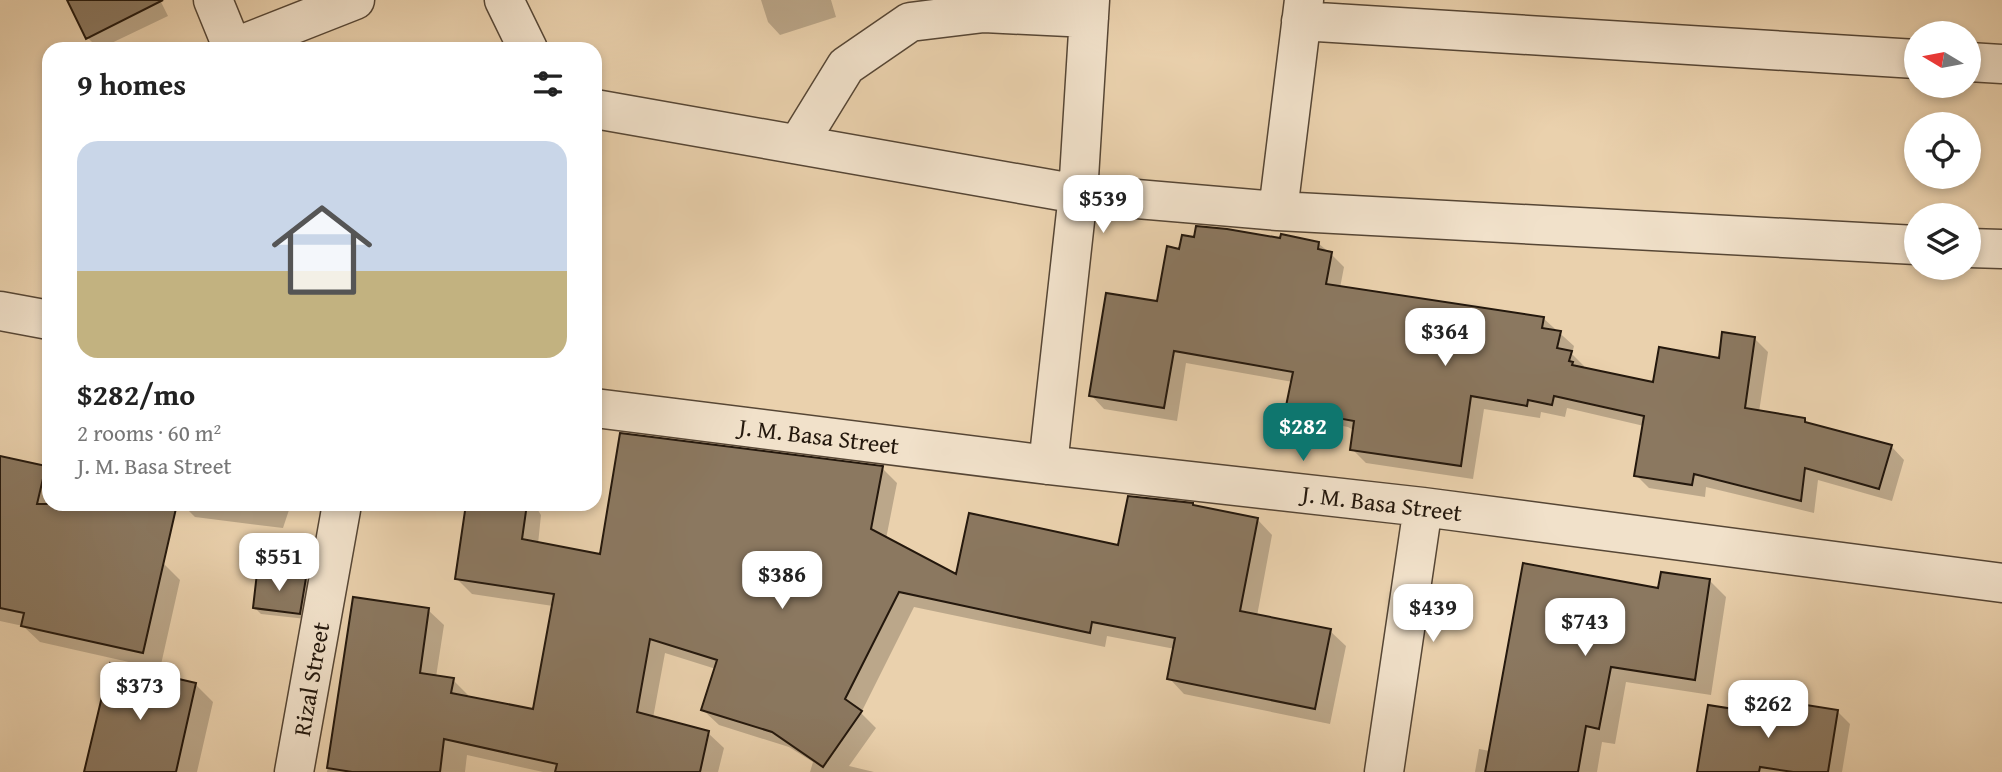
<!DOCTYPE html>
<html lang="en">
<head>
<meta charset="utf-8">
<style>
	body { margin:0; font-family:"Gentium Book Plus",serif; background:#f2f2f2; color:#222; height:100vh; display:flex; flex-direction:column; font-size:26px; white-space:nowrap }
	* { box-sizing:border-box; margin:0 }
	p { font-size:23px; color:#767676 }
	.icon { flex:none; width:38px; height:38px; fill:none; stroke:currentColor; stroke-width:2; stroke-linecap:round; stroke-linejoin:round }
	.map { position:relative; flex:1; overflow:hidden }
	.details { position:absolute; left:42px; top:42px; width:560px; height:469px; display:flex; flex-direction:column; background:#fff; border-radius:21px; box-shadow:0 4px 10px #0003 }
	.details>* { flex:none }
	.needle { width:46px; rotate:280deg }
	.fabs { position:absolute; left:1904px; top:21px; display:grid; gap:14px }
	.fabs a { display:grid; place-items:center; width:77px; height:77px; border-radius:50%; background:#fff; box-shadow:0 4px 10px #0003; font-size:35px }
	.price { position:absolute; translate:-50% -60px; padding:0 16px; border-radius:14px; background:#fff; color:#222; font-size:23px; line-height:46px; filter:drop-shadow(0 2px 4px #0008) }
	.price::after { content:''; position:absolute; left:50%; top:42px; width:21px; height:16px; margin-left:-10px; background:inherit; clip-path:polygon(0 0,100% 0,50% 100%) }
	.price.active { background:#0f766e; color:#fff }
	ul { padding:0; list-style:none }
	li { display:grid; align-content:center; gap:14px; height:371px; padding:0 35px }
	li span { display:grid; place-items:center; height:217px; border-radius:21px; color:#555 }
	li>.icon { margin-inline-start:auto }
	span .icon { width:126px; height:126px; fill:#fffc; stroke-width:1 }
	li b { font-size:30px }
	h2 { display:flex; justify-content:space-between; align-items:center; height:84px; padding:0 35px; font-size:30px }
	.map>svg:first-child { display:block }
	.shadow { fill:#0003 }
	.building { fill:#8b7860; stroke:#24180d; stroke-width:2 }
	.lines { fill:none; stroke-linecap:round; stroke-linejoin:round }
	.minor-casing { stroke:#564635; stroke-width:41 }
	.minor { stroke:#f1e1ca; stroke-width:38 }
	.labels { text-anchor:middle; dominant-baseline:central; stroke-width:6; stroke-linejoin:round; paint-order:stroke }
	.street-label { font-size:24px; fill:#24180d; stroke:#f1e1ca }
</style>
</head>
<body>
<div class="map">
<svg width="2002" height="772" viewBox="0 0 2002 772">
	<rect width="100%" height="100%" fill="#ead1ad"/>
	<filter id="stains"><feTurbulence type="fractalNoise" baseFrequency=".00286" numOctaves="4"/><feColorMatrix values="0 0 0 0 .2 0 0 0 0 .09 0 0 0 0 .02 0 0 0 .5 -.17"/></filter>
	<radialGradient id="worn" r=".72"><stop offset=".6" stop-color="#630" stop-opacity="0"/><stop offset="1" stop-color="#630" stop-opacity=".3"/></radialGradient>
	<path class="shadow" d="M70,0H160L168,16L99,49L88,38Z
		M761,0H831L836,17L780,35L768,22Z
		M1281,240L1318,243L1331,254L1344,267L1340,288L1543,318L1574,346L1572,354L1584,366L1583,369L1654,384L1720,360L1755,339L1768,352L1759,412L1804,420L1809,425L1891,446L1904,460L1892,501L1818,480L1814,513L1706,487L1705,497L1649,488L1636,475L1644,426L1567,408L1565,417L1541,412L1540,418L1484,409L1473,479L1366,463L1352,449L1355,431L1348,427L1301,418L1288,405L1293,382L1186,363L1177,421L1104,409L1091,395L1159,303L1181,251Z
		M0,458L45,467L49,472V504H58L163,563L180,580L160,669L40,642L23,626L0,621Z
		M882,468L897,483L886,539L957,576L1257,519L1272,535L1257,616L1330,631L1346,646L1330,724L1184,694L1169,678L1175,649L1107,636L1105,647L914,607L861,713L876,728L849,766L874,772H810L813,762L789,747L719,725L703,710L716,669L665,653L653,718L708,733L724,748L718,772H543L467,755L465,772H327L354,599L428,610L444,625L436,677L453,680L468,695V698L534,711L553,606L472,594L456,578L468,504H534L541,515L538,544L602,556Z
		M182,504H291L283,528L195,517Z
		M306,580L312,586L306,619L261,614L255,608Z
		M1709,580L1726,597L1711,695L1626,682L1615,744L1602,742L1597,772H1475L1479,749L1490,751L1660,590Z
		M196,685L213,702L197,772H86Z
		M1837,711L1850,724L1842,772H1699L1780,718Z"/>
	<path class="building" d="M67,0H163L86,39Z
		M1196,226L1227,229L1280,238L1281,234L1319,242L1318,249L1332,252L1326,284L1544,317L1542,328L1561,331L1557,348L1572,351L1569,361L1573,362L1572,365L1653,382L1659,347L1719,358L1722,332L1755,337L1745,408L1805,418V422L1892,445L1879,489L1805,468L1801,501L1694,474L1692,485L1634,476L1644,416L1554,396L1552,405L1528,400L1527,406L1471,396L1461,466L1350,450L1354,421L1337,418V415L1286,406L1293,372L1174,351L1164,408L1089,396L1106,293L1157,301L1167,246L1179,249L1182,235L1194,237Z
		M620,433L883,466L871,529L956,574L969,513L1118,545L1128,496L1193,503V505L1258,518L1240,611L1331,629L1315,709L1167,679L1175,638L1092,622L1090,633L899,592L845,699L862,711L823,767L772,732L701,710L717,660L650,639L637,712L709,731L700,772H555L557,764L444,739L440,772H352L327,768L353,597L429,608L420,673L454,678L451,693L533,709L554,594L455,579L466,504H527L522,539L600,554Z
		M0,456L46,466L37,504H177L143,653L21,626L24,613L0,608Z
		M1523,563L1658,588L1661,572L1710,579L1695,680L1611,667L1599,729L1586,726L1578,772H1485Z
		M257,573L306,578L300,614L253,608Z
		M110,663L196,683L176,772H84Z
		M1781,701L1838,710L1828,772H1793L1760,767L1759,772H1697L1708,705L1778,716Z"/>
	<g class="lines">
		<g class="minor-casing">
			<path id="minor" d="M213,0L233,49
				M504,0L528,49
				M1301,21L1916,59
				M233,48L355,0
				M1969,62L2002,64
				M595,109L1078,194L1278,211L1916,245
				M798,144L846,66L910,22L984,13L1089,18
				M1278,211L1304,0
				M1969,248L2002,249
				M0,311L49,320
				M595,408L1048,465L1423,507L2002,583
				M1048,465L1078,194L1090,0
				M294,772L342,504
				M1384,772L1423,507"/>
		</g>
		<use href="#minor" class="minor"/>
	</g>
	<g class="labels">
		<g class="street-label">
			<text transform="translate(819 436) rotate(7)">J. M. Basa Street</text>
			<text transform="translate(1382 503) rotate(7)">J. M. Basa Street</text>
			<text transform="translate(311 679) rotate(-80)">Rizal Street</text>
		</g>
	</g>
	<rect width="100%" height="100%" filter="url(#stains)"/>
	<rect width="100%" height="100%" fill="url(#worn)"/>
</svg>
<div class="fabs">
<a><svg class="needle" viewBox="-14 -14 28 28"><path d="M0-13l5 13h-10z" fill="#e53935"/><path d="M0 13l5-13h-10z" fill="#767676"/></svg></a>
<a><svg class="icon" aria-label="locate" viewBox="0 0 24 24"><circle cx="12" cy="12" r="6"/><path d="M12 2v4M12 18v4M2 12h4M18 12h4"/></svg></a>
<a><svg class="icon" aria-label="layers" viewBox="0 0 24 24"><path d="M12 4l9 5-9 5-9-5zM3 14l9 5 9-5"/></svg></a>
</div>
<b class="price" style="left:1103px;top:235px">$539</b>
<b class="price" style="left:1445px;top:368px">$364</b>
<b class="price active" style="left:1303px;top:463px">$282</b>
<b class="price" style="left:279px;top:593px">$551</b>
<b class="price" style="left:782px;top:611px">$386</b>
<b class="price" style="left:1433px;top:644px">$439</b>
<b class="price" style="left:1585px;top:658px">$743</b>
<b class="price" style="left:140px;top:722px">$373</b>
<b class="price" style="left:1768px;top:740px">$262</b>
<section class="details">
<h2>9 homes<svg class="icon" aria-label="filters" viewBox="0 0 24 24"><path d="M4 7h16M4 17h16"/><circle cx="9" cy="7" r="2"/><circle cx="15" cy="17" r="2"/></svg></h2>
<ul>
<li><span style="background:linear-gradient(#c9d6e8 60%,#c2b280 0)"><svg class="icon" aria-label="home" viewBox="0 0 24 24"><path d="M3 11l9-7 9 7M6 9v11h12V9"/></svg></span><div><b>$282/mo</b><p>2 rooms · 60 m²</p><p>J. M. Basa Street</p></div></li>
</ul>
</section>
</div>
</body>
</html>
